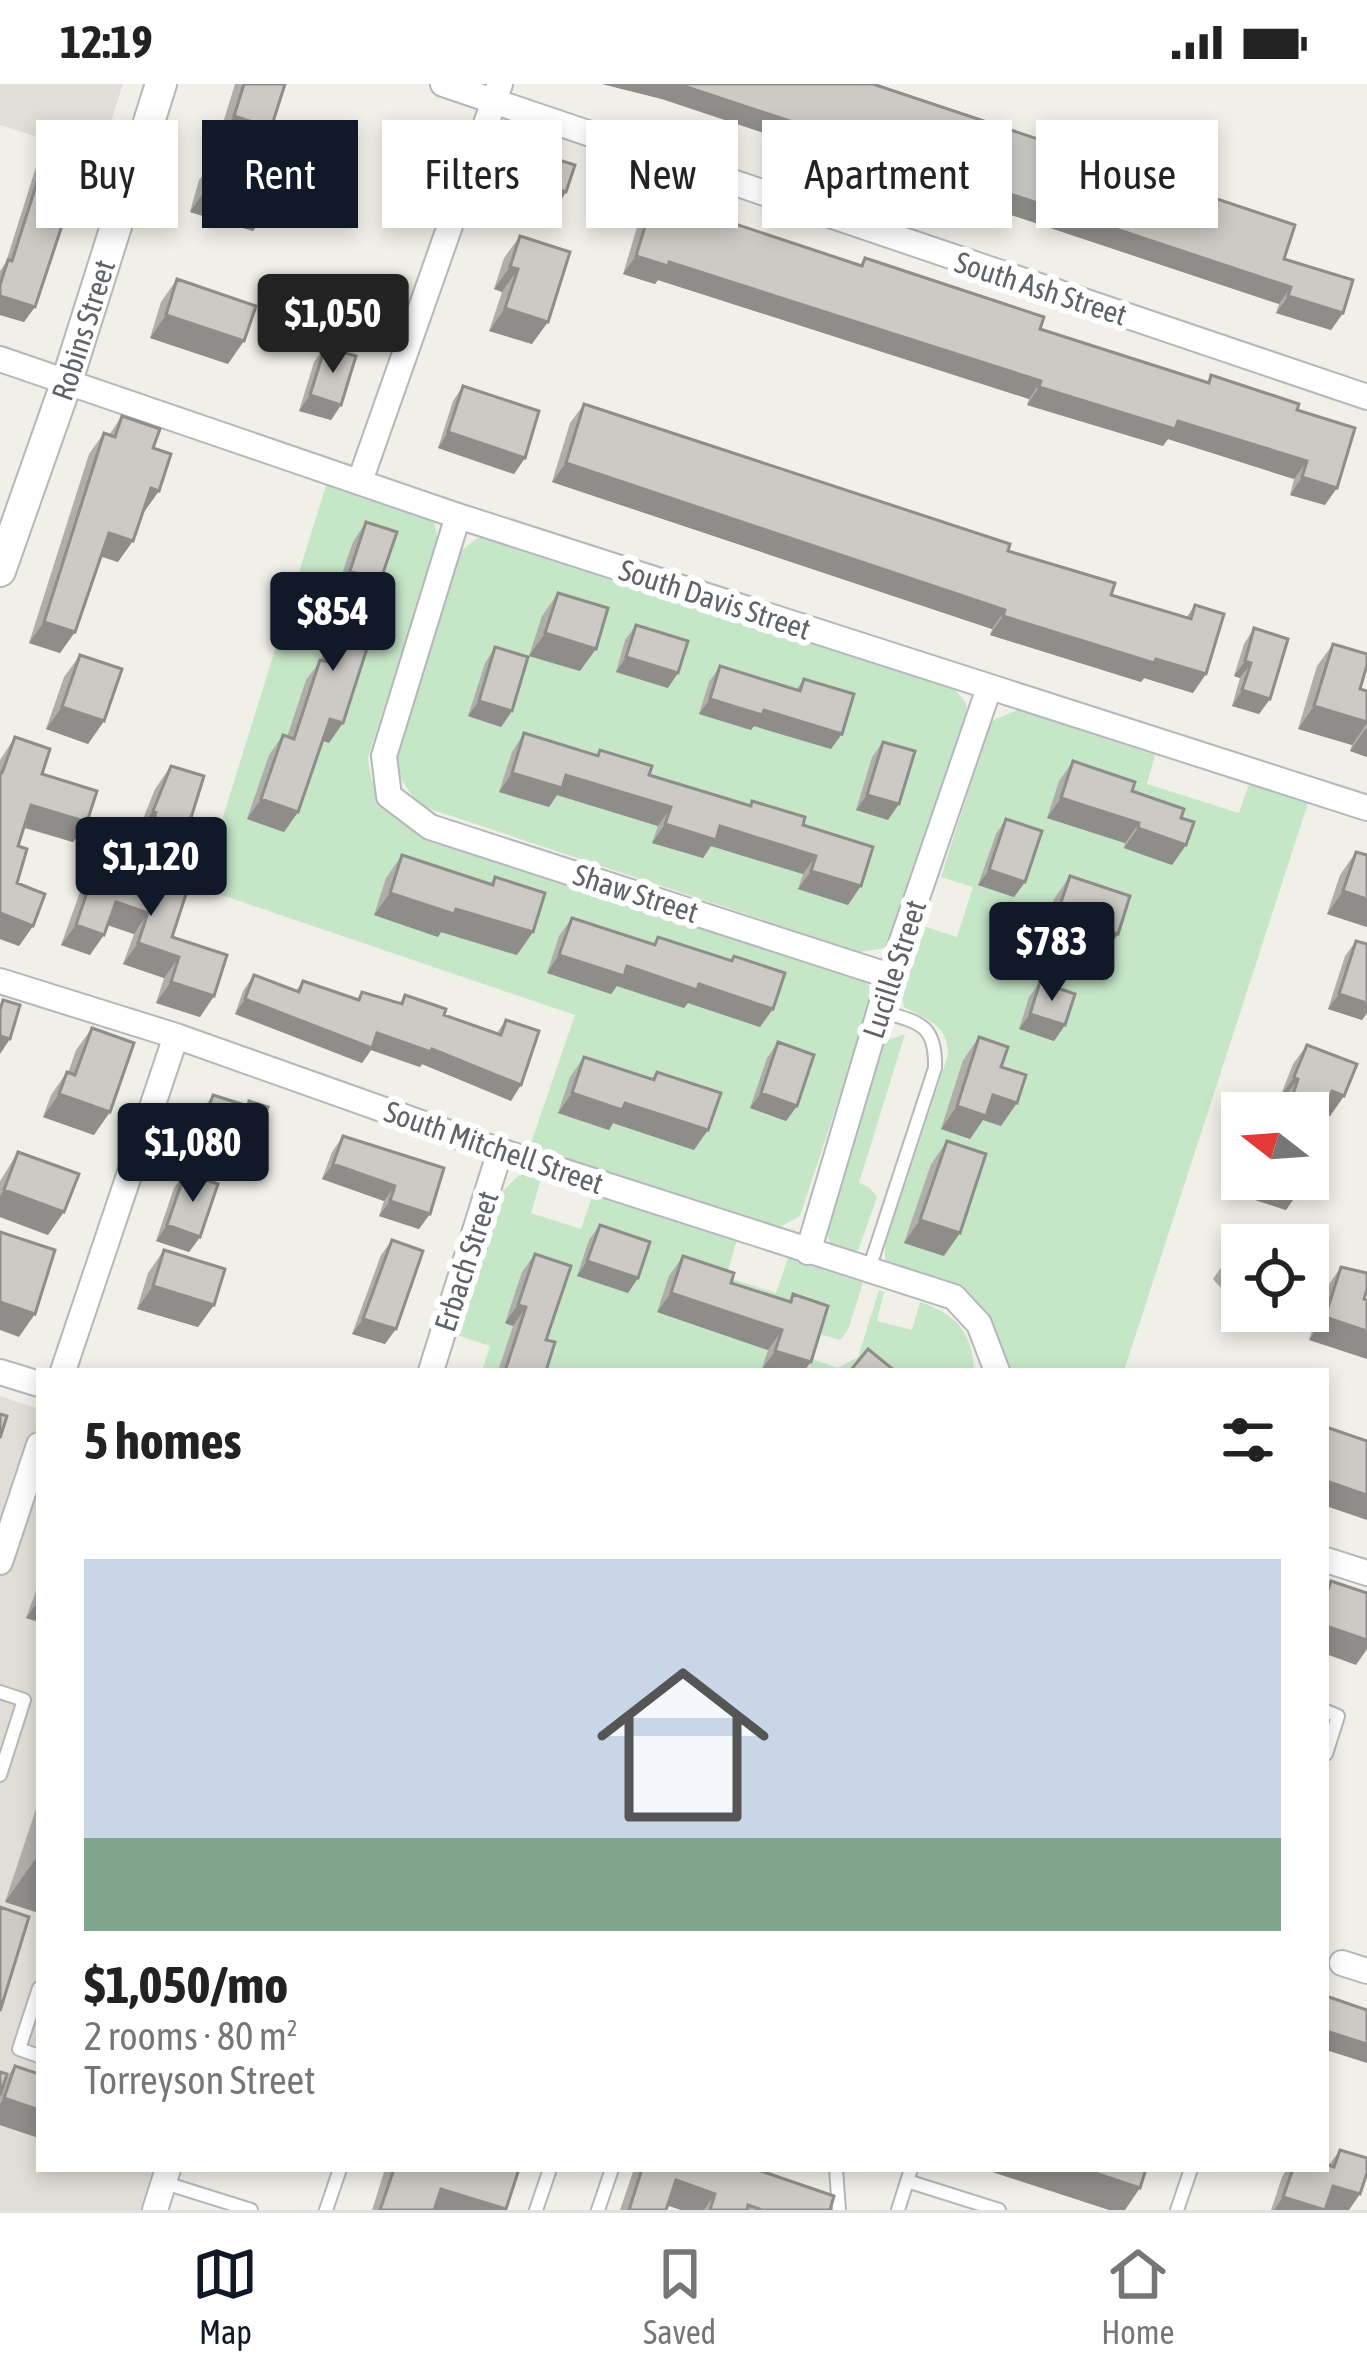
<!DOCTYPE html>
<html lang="en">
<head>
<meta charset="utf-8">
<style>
	body { margin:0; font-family:"Asap Condensed",sans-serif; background:#f2f2f2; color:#222; height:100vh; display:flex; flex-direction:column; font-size:45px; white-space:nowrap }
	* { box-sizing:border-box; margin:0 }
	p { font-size:39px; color:#767676 }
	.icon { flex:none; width:66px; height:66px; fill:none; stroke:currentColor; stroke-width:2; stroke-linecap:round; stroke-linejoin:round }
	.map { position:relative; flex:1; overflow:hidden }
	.panel { position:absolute; left:36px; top:1284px; width:1293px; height:804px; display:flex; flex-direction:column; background:#fff; border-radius:0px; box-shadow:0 6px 18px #0003 }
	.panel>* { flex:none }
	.top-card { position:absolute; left:36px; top:36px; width:1296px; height:108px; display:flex; gap:24px }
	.needle { width:78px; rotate:287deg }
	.buttons { position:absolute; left:1221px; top:1008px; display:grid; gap:24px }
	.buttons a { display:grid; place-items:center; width:108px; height:108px; border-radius:0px; background:#fff; box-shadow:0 6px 18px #0003; font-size:60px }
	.price { position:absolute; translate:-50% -102px; padding:0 27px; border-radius:12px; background:#111827; color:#fff; font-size:39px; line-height:78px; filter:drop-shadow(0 3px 6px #0008) }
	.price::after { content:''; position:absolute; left:50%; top:72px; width:36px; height:27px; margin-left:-18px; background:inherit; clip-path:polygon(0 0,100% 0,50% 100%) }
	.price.active { background:#222; color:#fff }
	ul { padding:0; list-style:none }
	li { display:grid; align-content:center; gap:24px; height:636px; padding:0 48px }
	li span { display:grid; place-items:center; height:372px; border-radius:0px; color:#555 }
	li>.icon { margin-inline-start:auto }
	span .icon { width:216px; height:216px; fill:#fffc; stroke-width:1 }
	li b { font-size:51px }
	h2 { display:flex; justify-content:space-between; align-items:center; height:144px; padding:0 48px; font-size:51px }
	.tag { padding:0 42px; border-radius:0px; background:#fff; box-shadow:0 6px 18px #0003; font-size:42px; line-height:108px }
	.tag.active { background:#111827; color:#fff }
	.status { display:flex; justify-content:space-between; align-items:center; height:84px; padding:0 60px; background:#fff; direction:ltr }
	.status svg { height:33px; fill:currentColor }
	.menu { display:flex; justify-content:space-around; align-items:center; height:168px; border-top:3px solid #e0e0e0; background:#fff; font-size:33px; color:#767676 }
	.menu a { display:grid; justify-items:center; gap:6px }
	.menu .active { color:#111827 }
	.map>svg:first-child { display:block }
	.education { fill:#e0ded6 }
	.green { fill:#c6e6c8 }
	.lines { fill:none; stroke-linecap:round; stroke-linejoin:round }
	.service-casing { stroke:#b5b7bc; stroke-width:16 }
	.minor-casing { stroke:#b5b7bc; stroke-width:28 }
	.tertiary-casing { stroke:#b5b7bc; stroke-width:34 }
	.service { stroke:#fff; stroke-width:12 }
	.minor { stroke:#fff; stroke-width:24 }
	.tertiary { stroke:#fff; stroke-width:30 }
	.wall { fill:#afaea9 }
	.shaded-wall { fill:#8f8d89 }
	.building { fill:#cccac4; stroke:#8f8d89; stroke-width:3 }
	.labels { text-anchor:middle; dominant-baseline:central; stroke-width:12; stroke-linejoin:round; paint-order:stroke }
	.street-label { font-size:30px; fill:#5f6267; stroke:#fff }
</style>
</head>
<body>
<div class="status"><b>12:19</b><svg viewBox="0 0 49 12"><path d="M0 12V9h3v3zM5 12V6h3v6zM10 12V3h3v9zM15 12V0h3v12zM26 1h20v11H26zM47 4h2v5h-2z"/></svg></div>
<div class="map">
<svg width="1367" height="2126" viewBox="0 0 1367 2126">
	<rect width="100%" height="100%" fill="#f0efe8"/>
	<path class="education" d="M0,0H123L99,73L0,41Z
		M0,1312L39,1325V2085H158L144,2126H0Z"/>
	<path class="green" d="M328,395L427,430L434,437L438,456L368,674C371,709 387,732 419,749L864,896L870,903L872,915L800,1132L782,1142H769L530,1062L575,931L201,804Z
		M494,451L952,602L966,619L967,631L893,857L886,864L860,868L424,723C405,706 398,693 395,668L462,466L478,454Z
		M1018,626L1155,671L1147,700L1239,729L1249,700L1308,719L1124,1287L1004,1285C985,1205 962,1206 891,1182L885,1175V1161L948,971C948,940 927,936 904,923L902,910L926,843L957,853L973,803L941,793L991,637Z
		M905,950L859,1099L869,1103L877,1113L858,1167L851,1172C833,1167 828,1161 826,1142L885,957Z
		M528,1089L542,1091L531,1129L581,1145L593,1110L737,1156L726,1193L776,1209L788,1174L863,1199L848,1246L840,1256L820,1250L812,1275L838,1284L858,1273L879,1206L884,1208L877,1237L912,1246L920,1218C956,1230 973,1249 974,1287H482L490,1262L457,1251L503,1107L518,1092Z"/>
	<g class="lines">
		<g class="service-casing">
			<path id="service" d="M869,1185L935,984C936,939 919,939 881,927
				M0,1608L24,1616L0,1691
				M1326,1627L1338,1632L1326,1670
				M39,1904L19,1965L39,1972
				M836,2085L839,2126
				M907,2097L999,2126
				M165,2099L251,2126
				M326,2126L340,2085
				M536,2126L550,2085
				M598,2126L612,2085
				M898,2126L911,2085
				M1177,2126L1191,2085"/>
		</g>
		<g class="minor-casing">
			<path id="minor" d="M443,0L1367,313
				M0,275L458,432L1367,724
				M360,397L500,0
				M458,432L384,672L389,712L430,743L890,892
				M0,897L176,952L500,1067L954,1213L979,1240L997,1287
				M808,1168L890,892L989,604
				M63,1287L176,952
				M431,1287L500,1067
				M0,1288L39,1300
				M1326,1476L1367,1489
				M0,1478L39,1361
				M1342,1879L1367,1887
				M155,2126L168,2085"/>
		</g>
		<g class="tertiary-casing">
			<g id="tertiary">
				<path id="s1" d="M0,487L67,297L161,0"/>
			</g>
		</g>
		<use href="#service" class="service"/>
		<use href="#minor" class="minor"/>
		<use href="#tertiary" class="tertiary"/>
	</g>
	<path class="wall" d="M235,0H285L255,66L218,55Z
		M602,0H873L1284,175L1343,229L1331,246L1276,229L1279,220L662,15Z
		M47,68L24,238L0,231V187L6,178L36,83Z
		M533,68L556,124L513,111L522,83Z
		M215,74L268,124L253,147L190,128L199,96Z
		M654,113L860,181L865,174L1040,245L1207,298L1211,291L1297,326L1325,421L1290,411L1294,395L1168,355L1163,362L1027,321L1029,315L658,196L655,200L623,190L641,130Z
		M520,152L532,260L489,247L502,208L494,205L504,174Z
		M177,195L228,280L150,254L161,218Z
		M325,263L341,321L331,336L299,327L314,278Z
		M463,302L525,374L514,390L438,364L453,317Z
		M584,320L1008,467L1111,511L1186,534L1195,521L1193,609L1144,594L1141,598L990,551L992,545L552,398L570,339Z
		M122,332L153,364L159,407L143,428L118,478L101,473L75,548L60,569L29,559L89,370L104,349L109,351Z
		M366,438L373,518L329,659L322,657L298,728L284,748L247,735L269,671L283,651L287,653L306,596L321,576L343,510L336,507L353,458Z
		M558,509L580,587L529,572L542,532Z
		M636,541L668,604L616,588L625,556Z
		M1254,544L1270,615L1259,630L1232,622L1240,594L1234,592L1244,560Z
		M1333,560L1360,605L1367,607V673L1350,667L1352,661L1298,645L1317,582Z
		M495,563L512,627L501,643L468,632L485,579Z
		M80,571L104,637L88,660L46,645L64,593Z
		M720,582L796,606L804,595L831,665L754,642L751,646L699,630L709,598Z
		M524,649L596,671L600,666L649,691L749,721L752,717L803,741L848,821L798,805L803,790L711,762L703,774L652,759L658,742L557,711L549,723L499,708L512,668Z
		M15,653L42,690L87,738L73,758L24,744L18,762L17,799L33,842L19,862L0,855V676Z
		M883,658L888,736L856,726L872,673Z
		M1073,677L1181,734L1186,761L1172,781L1124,764L1125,759L1047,734L1059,697Z
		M171,682L170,773L137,762L141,751L137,750L155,705Z
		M1006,735L1025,798L1014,813L978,801L996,750Z
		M1356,768L1367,843L1327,830L1340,791Z
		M402,771L490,800L495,793L517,871L441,848L438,853L374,831L386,794Z
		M99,773L172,853L214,912L200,933L156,919L164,894L123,880L134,850L108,841L90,871L61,861L85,794Z
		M1070,792L1118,850L1102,873L1041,852L1054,815Z
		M572,834L653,861L658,853L731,877L734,872L760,943L688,919L684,924L617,902L611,910L547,889L559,852Z
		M1356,857L1367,860V929L1362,936L1328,925L1345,872Z
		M254,891L296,907L303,897L357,915L362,908L399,920L405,911L444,931L497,949L506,936L511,1017L422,980L420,983L371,966L362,979L235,930L243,907Z
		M1040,898L1065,941L1054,957L1019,945L1029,913Z
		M92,944L94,1051L43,1033L51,1011L67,988L68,989L76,966Z
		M979,953L1001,983V1042L983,1036L970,1055L941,1045L963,976Z
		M778,958L797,1022L786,1037L750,1024L767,974Z
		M1307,961L1344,1012L1330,1032L1325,1030L1279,1029L1284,1014L1280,1013L1293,980Z
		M584,973L651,995L657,988L694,1066L613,1039L609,1046L558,1029L570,993Z
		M213,1011L246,1022L249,1017L247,1071L194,1053L202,1026Z
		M343,1052L444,1084L419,1145L379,1132L384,1117L322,1095L332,1068Z
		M947,1057L944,1172L904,1159L931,1080Z
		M18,1068L48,1151L0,1133V1097Z
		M185,1089L200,1153L189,1168L156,1157L174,1104Z
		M1258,1095H1304L1286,1126L1252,1115Z
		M600,1141L638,1194L628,1209L577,1192L589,1156Z
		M392,1156L385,1260L352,1250L381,1171Z
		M1242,1161V1227H1267L1253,1240L1213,1195L1229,1172Z
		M164,1166L214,1221L198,1243L137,1225L148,1189Z
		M535,1170L546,1256V1287H498L513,1242L505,1239L522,1188Z
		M683,1172L731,1199L789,1217L793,1210L828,1222L761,1287L768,1266L657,1228L669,1192Z
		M1341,1183L1364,1215L1309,1256L1325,1206Z
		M39,1499V1538L26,1534Z
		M39,1716V1829L5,1818Z
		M15,1982L39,1990V2054L0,2041V1988L4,1997Z
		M1340,2066L1349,2126H1271L1282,2093L1287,2085H1326Z
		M385,2085H519L506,2126H372Z
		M634,2085H755L830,2126H681L668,2121L666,2126H620Z"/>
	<path class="shaded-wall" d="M602,0H678L1291,203L1279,220L662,15Z
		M234,32L271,44L255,66L218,55Z
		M524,95L566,108L556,124L513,111Z
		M206,105L268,124L253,147L190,128Z
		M636,172L669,178L1041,297L1029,315L658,196L655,200L623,190Z
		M510,183L518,185L502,208L494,205Z
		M0,212L35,223L24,238L0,231Z
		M1288,212L1343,229L1331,246L1276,229Z
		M505,224L548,238L532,260L489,247Z
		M166,231L244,257L228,280L150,254Z
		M1039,303L1178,337L1307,377L1294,395L1168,355L1163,362L1027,321Z
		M310,311L341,321L331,336L299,327Z
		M448,348L525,374L514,390L438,364Z
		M566,379L1005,526L992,545L552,398Z
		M1302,393L1337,404L1325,421L1290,411Z
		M151,404L159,407L144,428L136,426Z
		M109,449L133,457L118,478L95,470Z
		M350,487L357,490L343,510L336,507Z
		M1003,532L1156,575L1206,590L1193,609L1144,594L1141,598L990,551Z
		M44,538L75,548L60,569L29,559Z
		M545,549L596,565L580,587L529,572Z
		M626,573L678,589L668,604L616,588Z
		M1245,577L1251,579L1240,594L1234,592Z
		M1242,606L1270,615L1259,630L1232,622Z
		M710,615L764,626L842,650L831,665L754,642L751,646L699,630Z
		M479,617L512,627L501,643L468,632Z
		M1314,622L1367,638V639L1352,661L1298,645Z
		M62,623L104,637L88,660L46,645Z
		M330,635L343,639L329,659L316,654Z
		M1366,644L1367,645V673L1350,667Z
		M512,689L566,691L671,723L658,742L557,711L549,723L499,708Z
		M867,711L899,720L888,736L856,726Z
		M1061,714L1139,739L1125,759L1047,734Z
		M261,715L298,728L284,748L247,735Z
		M31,721L87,738L73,758L17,741Z
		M153,727L156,728L141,751L137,750Z
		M153,740L186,750L170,773L137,762Z
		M665,740L720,742L816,772L803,790L711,762L703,774L652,759Z
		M1138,744L1186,761L1172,781L1124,764Z
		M989,786L1025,798L1014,813L978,801Z
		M811,787L861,802L848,821L798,805Z
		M1343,807L1367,815V843L1327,830Z
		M390,809L456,825L533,848L517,871L441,848L438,853L374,831Z
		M116,818L148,829L134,850L101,839Z
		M0,829L33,842L19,862L0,855Z
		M1057,830L1118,850L1102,873L1041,852Z
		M76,841L104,851L90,871L61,861Z
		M138,859L179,873L164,894L123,880Z
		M559,871L627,882L699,900L773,925L760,943L688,919L684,924L617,902L611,910L547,889Z
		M171,898L214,912L200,933L156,919Z
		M1339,910L1367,919V929L1362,936L1328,925Z
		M245,915L432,965L521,1001L511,1017L422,980L420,983L371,966L362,979L235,930Z
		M1030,930L1065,941L1054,957L1019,945Z
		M0,952L10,955L0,970Z
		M1294,993L1298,995L1284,1014L1280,1013Z
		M1332,1007L1344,1012L1330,1032L1318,1027Z
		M572,1009L625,1019L708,1046L694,1066L613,1039L609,1046L558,1029Z
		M761,1009L797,1022L786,1037L750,1024Z
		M59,1010L110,1028L94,1051L43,1033Z
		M993,1011L1017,1019L1001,1042L983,1036L970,1055L941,1045L957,1022Z
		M204,1038L257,1055L247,1071L194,1053Z
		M333,1080L395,1102L384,1117L322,1095Z
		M1266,1095L1300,1106L1286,1126L1252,1115Z
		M4,1106L64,1128L48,1151L0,1133V1112Z
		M390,1117L430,1130L419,1145L379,1132Z
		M920,1136L960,1149L944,1172L904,1159Z
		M167,1141L200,1153L189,1168L156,1157Z
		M587,1177L638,1194L628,1209L577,1192Z
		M153,1202L214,1221L198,1243L137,1225Z
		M671,1209L782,1246L768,1266L657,1228Z
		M0,1218L35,1230L19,1253L0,1246Z
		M518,1221L526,1223L513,1242L505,1239Z
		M1325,1233L1367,1247V1275L1309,1256Z
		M363,1235L396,1245L385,1260L352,1250Z
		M775,1267L811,1278L804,1287H761Z
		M1326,1397L1367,1411V1436L1326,1422Z
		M37,1519L39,1520V1538L26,1534Z
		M1326,1542L1367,1556V1565L1356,1581L1326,1570Z
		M36,1774L39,1775V1829L5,1818Z
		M1326,1947L1367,1960V1979L1326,1966Z
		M4,2014L39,2026V2054L0,2041V2020Z
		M983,2085H1083L1140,2104L1125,2126H1109Z
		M676,2096L715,2110L704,2126H681L660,2119Z
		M1333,2102L1360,2110L1349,2126H1274L1283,2113Z
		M441,2105L506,2126H427Z"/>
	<path class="building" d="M244,0H285L271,44L234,32Z
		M678,0H873L1295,141L1284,175L1353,196L1343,229L1288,212L1291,203Z
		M47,67L83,78L35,223L0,212V201L8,176L12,177Z
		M533,68L575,81L566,108L524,95Z
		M215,74L278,93L268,124L206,105Z
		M654,113L862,182L865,174L1044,233L1040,245L1209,299L1211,291L1299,320L1297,326L1355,344L1337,404L1302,393L1307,377L1178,337L1175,345L1039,303L1041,297L669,178L668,182L636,172Z
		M520,152L570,168L548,238L505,224L518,185L510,183Z
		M177,195L256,222L244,257L166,231Z
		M325,263L356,272L341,321L310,311Z
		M463,302L539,327L525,374L448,348Z
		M584,320L1010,460L1008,467L1115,499L1111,511L1191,535L1195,521L1224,530L1206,590L1156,575L1154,579L1003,532L1005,526L566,379Z
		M122,332L160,345L153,364L171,370L159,407L151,404L133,457L109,449L75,548L44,538L104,349L115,353Z
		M366,438L397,448L373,518L381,521L343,639L330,635L298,728L261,715L283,651L294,655L320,576L327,578L357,490L350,487Z
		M558,509L608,524L596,565L545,549Z
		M636,541L688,557L678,589L626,573Z
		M1254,544L1288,555L1270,615L1242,606L1251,579L1245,577Z
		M1333,560L1367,570V581L1360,605L1367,607V638L1314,622Z
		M495,563L528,573L512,627L479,617Z
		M80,571L122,585L104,637L62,623Z
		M720,582L800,607L804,595L854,610L842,650L764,626L762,631L710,615Z
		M524,649L598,672L600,666L652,682L649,691L751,722L752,717L805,733L803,741L873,763L861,802L811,787L816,772L720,742L716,756L665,740L671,723L566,691L562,704L512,689Z
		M15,653L50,665L42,690L97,707L87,738L31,721L18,762L27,765L17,799L45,810L33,842L0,829V688L2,689Z
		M883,658L915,667L899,720L867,711Z
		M1073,677L1135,698L1132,707L1184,725L1181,734L1194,738L1186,761L1138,744L1139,739L1061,714Z
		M171,682L204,692L186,750L153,740L156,728L153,727Z
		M1006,735L1042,747L1025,798L989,786Z
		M1356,768L1367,771V815L1343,807Z
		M402,771L493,801L495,793L545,809L533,848L456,825L454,830L390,809Z
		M99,773L189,801L172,853L227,871L214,912L171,898L179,873L138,859L148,829L116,818L104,851L76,841Z
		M1070,792L1130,812L1118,850L1057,830Z
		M572,834L655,861L658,853L732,877L734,872L785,889L773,925L699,900L697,906L627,882L624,892L559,871Z
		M1356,857L1367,860V919L1339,910Z
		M254,891L299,908L303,897L359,916L362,908L402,920L405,911L446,925L444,931L501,951L506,936L539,947L521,1001L432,965L431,968L377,949L372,964L245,915Z
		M1040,898L1075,910L1065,941L1030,930Z
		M3,916L20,921L10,955L0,952V926Z
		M92,944L134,959L110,1028L59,1010L67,988L75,991Z
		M979,953L1008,963L1001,983L1026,991L1017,1019L993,1011L986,1032L957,1022Z
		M778,958L814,971L797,1022L761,1009Z
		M1307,961L1357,980L1344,1012L1332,1007L1308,1082V1029H1287L1298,995L1294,993Z
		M584,973L654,996L657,988L721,1009L708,1046L625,1019L622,1026L572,1009Z
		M213,1011L248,1022L249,1017L268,1023L257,1055L204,1038Z
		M343,1052L444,1084L430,1130L390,1117L395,1102L333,1080Z
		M947,1057L986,1070L960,1149L920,1136Z
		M18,1068L79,1090L64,1128L4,1106Z
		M185,1089L218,1100L200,1153L167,1141Z
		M1266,1095H1304L1300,1106Z
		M600,1141L650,1158L638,1194L587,1177Z
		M0,1148L55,1166L35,1230L0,1218Z
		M1250,1153L1258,1161H1242V1187L1229,1172Z
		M392,1156L423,1167L396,1245L363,1235Z
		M164,1166L225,1185L214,1221L153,1202Z
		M535,1170L571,1182L546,1256L555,1258L546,1287H505L526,1223L518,1221Z
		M683,1172L734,1189L731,1199L791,1218L793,1210L828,1222L811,1278L775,1267L782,1246L671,1209Z
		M1341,1183L1367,1189V1205L1364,1215L1367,1216V1247L1325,1233Z
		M868,1265L895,1287H850Z
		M0,1330L7,1332L0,1354Z
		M1326,1343L1367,1357V1411L1326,1397Z
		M1331,1497L1367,1509V1556L1326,1542V1512Z
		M0,1823L29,1833L0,1927Z
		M1326,1912L1367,1926V1960L1326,1947Z
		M15,1982L39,1990V2026L4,2014Z
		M0,1988L7,1990L0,2011Z
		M1340,2066L1367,2074V2089L1360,2110L1333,2102L1325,2126L1283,2113L1293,2085H1326V2080L1334,2083Z
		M394,2085H519L506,2125L441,2105L434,2126H380Z
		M642,2085H755L834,2112L830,2126H762L748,2121L747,2126H710L715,2110L676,2096L666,2126H629Z
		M1083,2085H1146L1140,2104Z"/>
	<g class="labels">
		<g class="street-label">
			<text transform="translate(1041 204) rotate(18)">South Ash Street</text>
			<text stroke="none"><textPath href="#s1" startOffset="255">Robins Street</textPath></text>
			<text transform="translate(715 515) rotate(18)">South Davis Street</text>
			<text transform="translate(636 809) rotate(18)">Shaw Street</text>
			<text transform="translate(894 885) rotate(-72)">Lucille Street</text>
			<text transform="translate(494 1063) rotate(19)">South Mitchell Street</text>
			<text transform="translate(466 1177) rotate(-72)">Erbach Street</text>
		</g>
	</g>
</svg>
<div class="buttons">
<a><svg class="needle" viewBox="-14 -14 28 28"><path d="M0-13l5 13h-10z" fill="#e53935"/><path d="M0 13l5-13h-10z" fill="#767676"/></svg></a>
<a><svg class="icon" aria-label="locate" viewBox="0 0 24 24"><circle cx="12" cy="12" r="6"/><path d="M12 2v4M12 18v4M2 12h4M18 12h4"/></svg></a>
</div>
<b class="price active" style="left:333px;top:292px">$1,050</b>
<b class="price" style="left:333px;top:590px">$854</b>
<b class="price" style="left:151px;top:835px">$1,120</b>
<b class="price" style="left:1052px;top:920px">$783</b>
<b class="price" style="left:193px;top:1121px">$1,080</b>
<div class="top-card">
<a class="tag">Buy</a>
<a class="tag active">Rent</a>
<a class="tag">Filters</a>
<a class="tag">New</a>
<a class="tag">Apartment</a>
<a class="tag">House</a>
</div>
<section class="panel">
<h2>5 homes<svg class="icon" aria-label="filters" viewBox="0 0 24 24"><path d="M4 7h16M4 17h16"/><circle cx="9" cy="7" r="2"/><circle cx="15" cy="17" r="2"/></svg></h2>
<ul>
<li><span style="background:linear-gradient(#c9d6e8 75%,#7fa58c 0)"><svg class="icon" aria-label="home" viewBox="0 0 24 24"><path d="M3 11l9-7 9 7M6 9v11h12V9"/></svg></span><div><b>$1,050/mo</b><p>2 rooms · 80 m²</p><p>Torreyson Street</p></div></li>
</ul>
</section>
</div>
<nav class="menu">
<a class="active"><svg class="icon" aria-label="map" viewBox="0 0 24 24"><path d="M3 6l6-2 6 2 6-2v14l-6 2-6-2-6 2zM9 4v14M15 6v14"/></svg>Map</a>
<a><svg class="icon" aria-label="saved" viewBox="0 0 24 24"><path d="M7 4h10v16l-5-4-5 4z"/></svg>Saved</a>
<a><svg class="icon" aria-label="home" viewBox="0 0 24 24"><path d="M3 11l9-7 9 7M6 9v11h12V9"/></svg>Home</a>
</nav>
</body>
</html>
